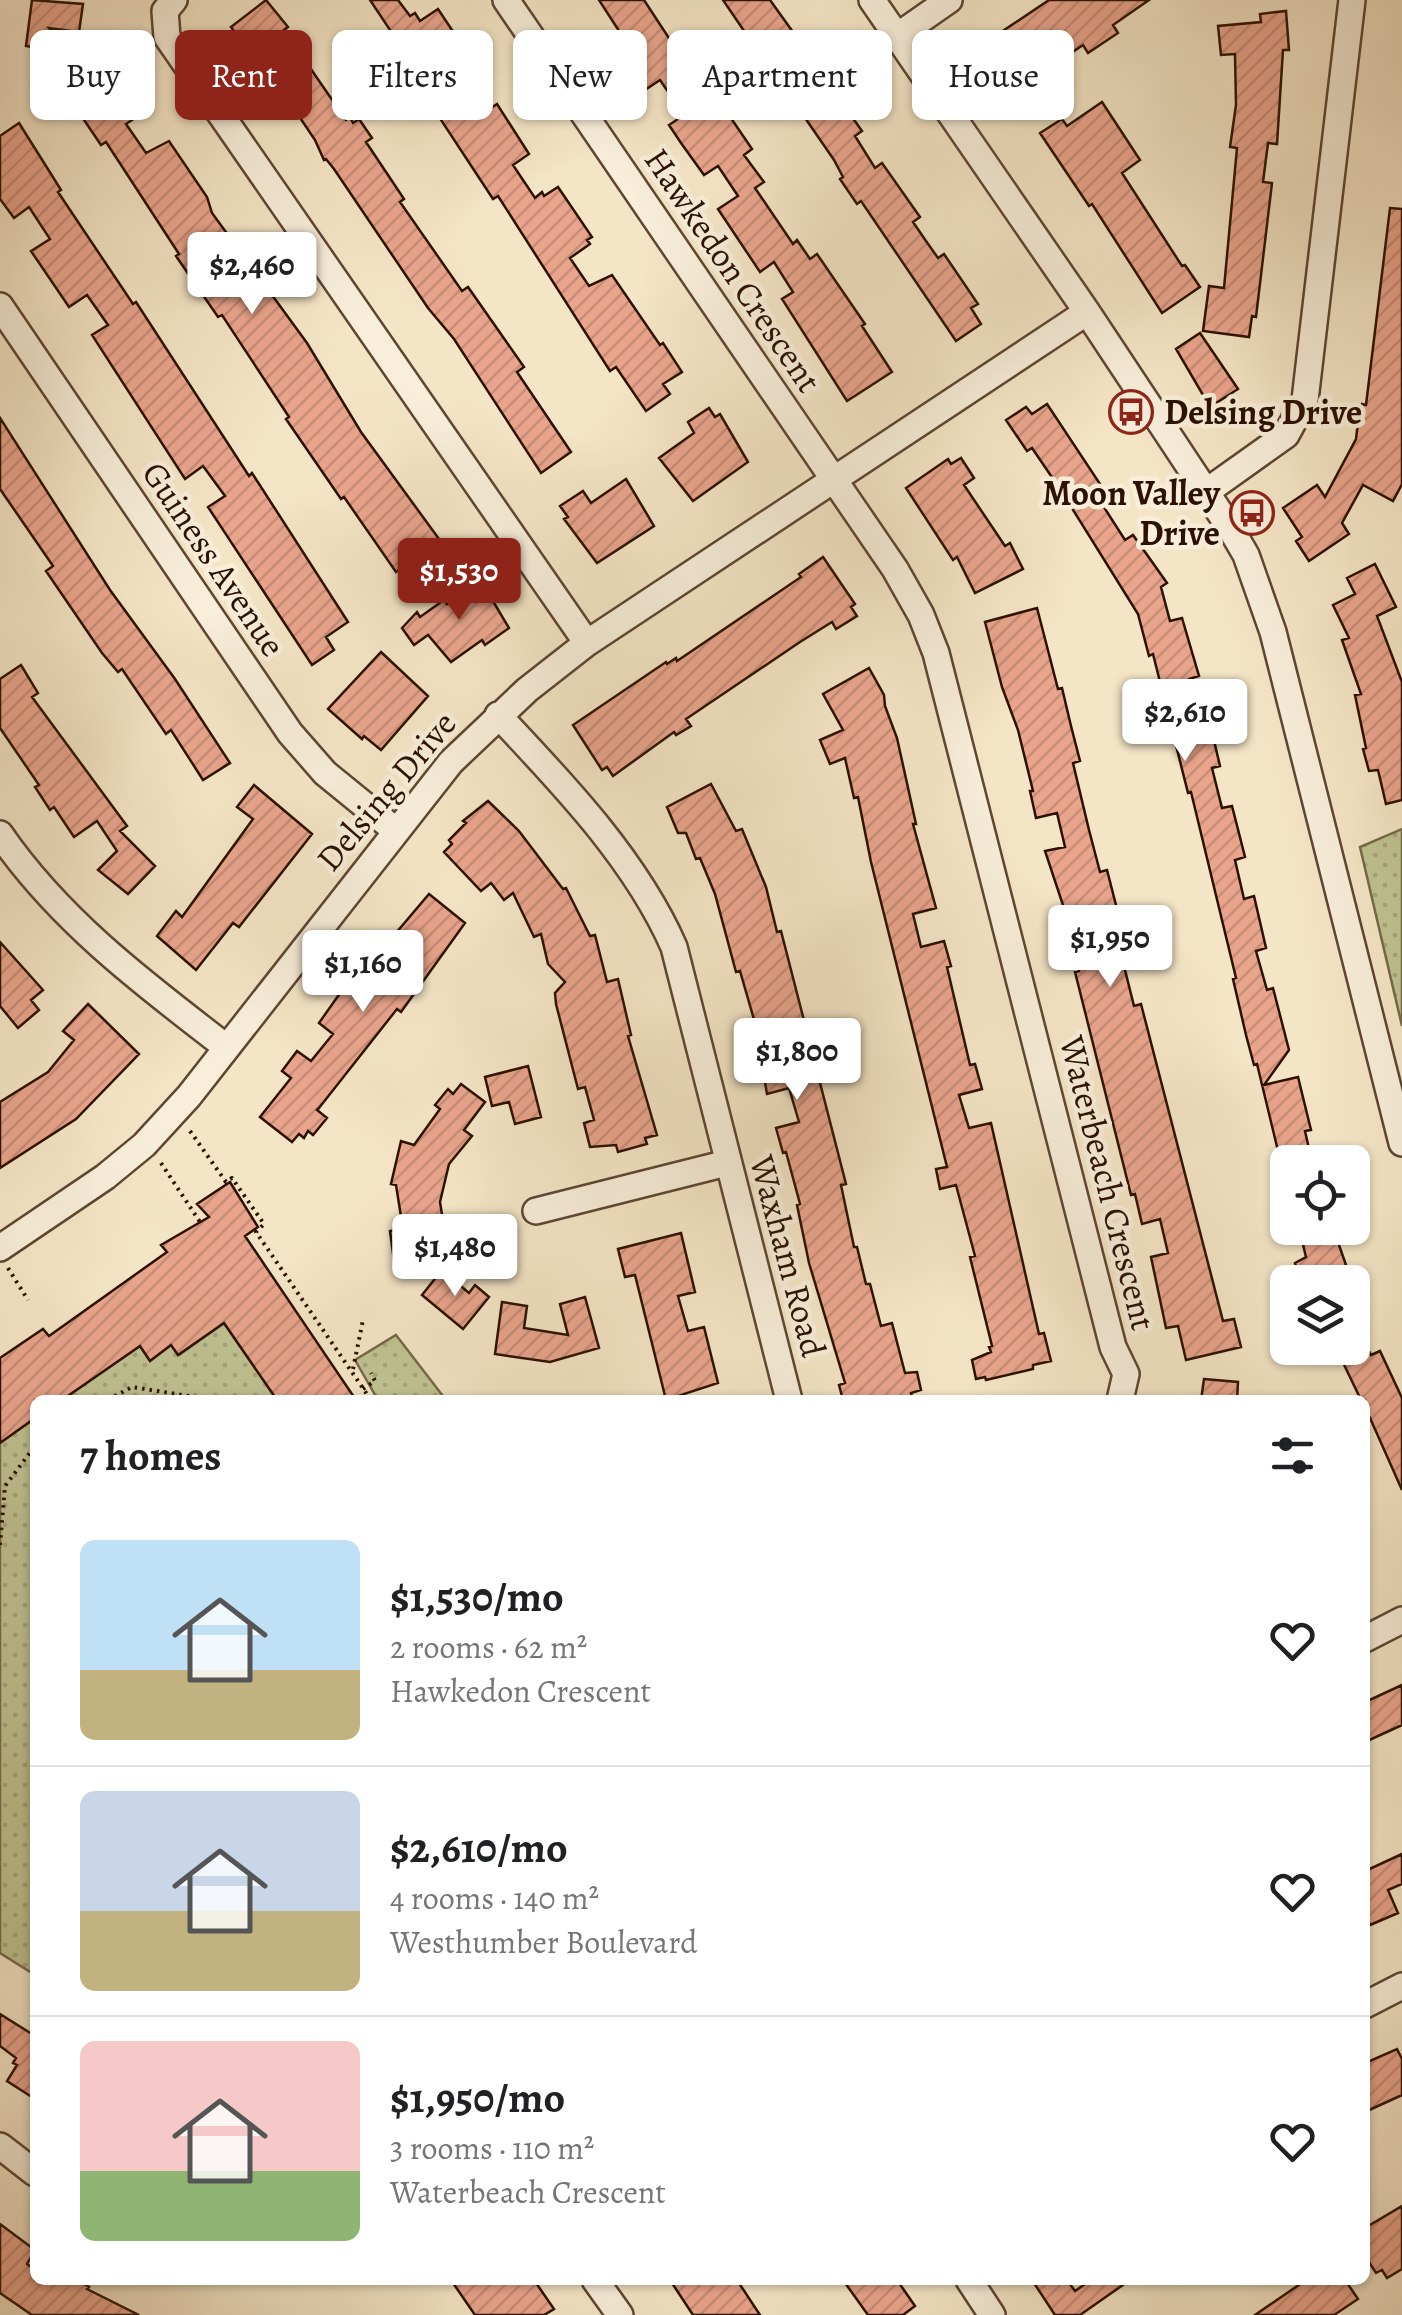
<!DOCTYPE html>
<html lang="en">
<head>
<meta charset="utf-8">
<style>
	body { margin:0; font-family:Alegreya,serif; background:#f2f2f2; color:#202124; height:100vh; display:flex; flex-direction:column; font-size:38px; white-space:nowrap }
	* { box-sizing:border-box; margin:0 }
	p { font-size:32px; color:#757577 }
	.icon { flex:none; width:55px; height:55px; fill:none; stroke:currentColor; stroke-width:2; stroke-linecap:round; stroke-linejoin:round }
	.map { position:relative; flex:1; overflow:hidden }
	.side { position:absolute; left:30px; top:1395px; width:1340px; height:890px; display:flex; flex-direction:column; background:#fff; border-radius:15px; box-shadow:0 2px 8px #0004 }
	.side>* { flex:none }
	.top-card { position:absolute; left:30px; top:30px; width:1342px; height:90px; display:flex; gap:20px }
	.buttons { position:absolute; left:1270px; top:1145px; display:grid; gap:20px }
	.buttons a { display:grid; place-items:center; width:100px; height:100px; border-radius:15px; background:#fff; box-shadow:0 2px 8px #0004; font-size:50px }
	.price { position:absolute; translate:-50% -85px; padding:0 22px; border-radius:10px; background:#fff; color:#222; font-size:32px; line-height:65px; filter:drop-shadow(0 2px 5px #0008) }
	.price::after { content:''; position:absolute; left:50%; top:60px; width:30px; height:22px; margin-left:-15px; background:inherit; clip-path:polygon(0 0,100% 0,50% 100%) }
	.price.on { background:#8f2418; color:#fff }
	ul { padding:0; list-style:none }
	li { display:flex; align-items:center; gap:30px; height:250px; padding:0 50px }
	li+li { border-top:2px solid #e0e0e0 }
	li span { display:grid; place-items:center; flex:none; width:280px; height:200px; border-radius:15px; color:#555 }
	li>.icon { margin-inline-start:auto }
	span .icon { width:120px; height:120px; fill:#fffc; stroke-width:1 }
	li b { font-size:42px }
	h2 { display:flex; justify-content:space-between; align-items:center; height:120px; padding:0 50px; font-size:42px }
	.chip { padding:0 35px; border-radius:15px; background:#fff; box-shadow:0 2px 8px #0004; font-size:35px; line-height:90px }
	.chip.on { background:#8f2418; color:#fff }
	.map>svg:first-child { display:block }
	.park { fill:url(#park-dots); stroke:#766a4a; stroke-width:2.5 }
	.building { fill:url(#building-hatch); stroke:#2c1102; stroke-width:2.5 }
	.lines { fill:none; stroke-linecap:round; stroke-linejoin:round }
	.minor-casing { stroke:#5e4633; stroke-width:30 }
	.path { stroke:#2c1102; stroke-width:4; stroke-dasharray:2.5 5; stroke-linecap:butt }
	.minor { stroke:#f8eeda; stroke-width:25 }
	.labels { text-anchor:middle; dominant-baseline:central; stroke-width:9; stroke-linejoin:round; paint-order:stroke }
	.street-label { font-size:35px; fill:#2c1102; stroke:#f8eeda }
	.poi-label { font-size:35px; font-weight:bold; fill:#2c1102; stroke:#f8eeda; text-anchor:start }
</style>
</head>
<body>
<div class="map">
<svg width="1402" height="2315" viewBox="0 0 1402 2315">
	<defs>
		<pattern id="park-dots" width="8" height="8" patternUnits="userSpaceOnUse" patternTransform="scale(2.5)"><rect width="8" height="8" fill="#c0c392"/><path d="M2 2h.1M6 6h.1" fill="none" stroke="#a5a67c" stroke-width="1.8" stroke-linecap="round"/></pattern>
		<pattern id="building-hatch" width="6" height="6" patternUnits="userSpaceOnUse" patternTransform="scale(2.5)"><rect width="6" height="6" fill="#e9a58c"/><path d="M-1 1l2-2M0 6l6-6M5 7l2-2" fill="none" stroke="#c88d77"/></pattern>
	</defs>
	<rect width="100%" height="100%" fill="#f4e5c6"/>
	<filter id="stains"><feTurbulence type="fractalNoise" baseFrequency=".002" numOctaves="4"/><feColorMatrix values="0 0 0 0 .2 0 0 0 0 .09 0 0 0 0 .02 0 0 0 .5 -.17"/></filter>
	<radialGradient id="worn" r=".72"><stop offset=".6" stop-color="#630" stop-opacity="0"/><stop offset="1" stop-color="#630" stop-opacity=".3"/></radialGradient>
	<path class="park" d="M1402,829V1026L1360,847Z
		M224,1323L277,1400H62L140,1346L150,1361L171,1345L179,1355Z
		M396,1335L446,1400H378L355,1360Z
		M35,1418V1975L0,1953V1443Z"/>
	<path class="building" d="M32,0L83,4L79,32L49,28L65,52L26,46Z
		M266,0L288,27L284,30L346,120L350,117L353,123L359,119L372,138L366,142L404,199L400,202L462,291L468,287L524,367L517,372L571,452L541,473L454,339L428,308L334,169L326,159L324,160L315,140L280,88L246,40L242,43L231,27Z
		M370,0H398L410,16L415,13L420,21L438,9L480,72L462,84L482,114L497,104L529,154L513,165L535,198L542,192L544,196L558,187L592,237L587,240L590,244L570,258L589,286L612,275L660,345L663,343L682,372L663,384L670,394L646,411L616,367L610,371L498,196L493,199L441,120L454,112L443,94L411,46L404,51Z
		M599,0H644L699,84L705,80L752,149L744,155L764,182L755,188L793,244L797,240L810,259L817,254L865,324L862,326L892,372L847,401L782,299L793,292L774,262L760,272L718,209L738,196L718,166L704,175L681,143L669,125L684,115L660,80L639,94L624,71L607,44L621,34Z
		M723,0H770L803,46L796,51L820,87L827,82L862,131L855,136L875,168L882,163L920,217L913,222L926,241L938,258L944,254L978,304L971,308L981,324L956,341L861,201L857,204L840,179L843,177L834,160L781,83L769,91L744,54L755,47Z
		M1049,0H1149L1113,25L1118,33L1088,53L1083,45L1037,76L1032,69L997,92L973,51Z
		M1286,11L1289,50H1283L1277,144L1268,143L1263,182L1272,183L1256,317L1252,316L1249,337L1203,331L1209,286L1224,288L1237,148L1230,147L1236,105L1235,54L1221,55L1218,26L1261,22L1260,14Z
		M76,53L71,81L99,63L120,94L128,88L144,112L126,124L146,153L169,141L207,197L212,213L307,343L361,432L439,539L396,572L344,497L341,499L286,419L289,417L222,315L218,317L176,256L179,254L106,142L101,145L78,111L73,114L45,73Z
		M1102,102L1140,160L1122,173L1182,266L1185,265L1200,287L1162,313L1092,204L1089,206L1040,133L1062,119L1067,126Z
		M19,123L61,190L58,192L133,304L136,302L249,476L252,473L348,622L326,637L334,650L312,665L208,507L225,496L203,466L185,479L92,335L108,325L87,295L69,307L31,251L50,239L29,207L14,218L0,199V136Z
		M1390,208L1402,209V484L1393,501L1363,485L1342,523L1349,534L1309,561L1296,541L1302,537L1283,508L1317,485L1325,497L1356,439L1359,414L1362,404L1366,405Z
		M1200,333L1238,389L1210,407L1176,349Z
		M1047,404L1108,496L1100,501L1125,540L1133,535L1167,583L1161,587L1170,621L1182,618L1199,676L1189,679L1194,701L1199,718L1208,715L1220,766L1212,768L1222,808L1232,806L1245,857L1235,860L1244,899L1254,896L1266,948L1256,951L1267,990L1273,988L1289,1050L1264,1085L1298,1077L1311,1130L1305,1131L1312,1162H1284L1282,1154L1279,1155L1257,1064L1254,1065L1246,1035L1233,979L1236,978L1191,792L1188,793L1153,654L1149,656L1138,614L1060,489L1032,448L1027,451L1006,420L1026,407L1032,414Z
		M709,408L715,417L720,414L748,462L693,501L659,458L694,433L688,422Z
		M0,418L110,590L175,679L230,763L203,780L171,730L166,734L122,669L118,672L102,653L46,571L53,566L0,489Z
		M961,458L974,478L964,485L1005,546L1010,543L1023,569L975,593L957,557L953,560L906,488L948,459L951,464Z
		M626,479L654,526L597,563L564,519L568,517L560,506L583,491L591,503Z
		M823,557L855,604L851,607L857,616L836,629L832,622L800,642L686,719L691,726L676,735L674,732L613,776L607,767L602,770L573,725L666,662L667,664L676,658L677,661L801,577L799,574Z
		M1375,564L1396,607L1377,616L1402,682V800L1386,804L1378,770L1369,771L1363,749L1366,748L1355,695L1361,694L1342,640L1349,638L1333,605L1355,594L1347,578Z
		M481,581L509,628L485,645L482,640L451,662L428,635L414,645L402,628L417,612L420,617L444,600L447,604Z
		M1037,608L1058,689L1062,688L1071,726L1080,761L1073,763L1089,830L1100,872L1107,870L1128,952L1121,954L1134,1006L1141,1004L1223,1321L1234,1319L1241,1347L1186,1360L1178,1326L1166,1328L1151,1257L1168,1253L1160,1219L1142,1224L1135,1194L1131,1195L1075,972L1079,971L1064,908L1045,851L1065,847L1057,813L1036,818L1030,791H1033L1018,730L1002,687L985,622Z
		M381,652L428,696L381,750L364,736L362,739L328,709Z
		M21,665L38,693L32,697L127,826L120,831L155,866L128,894L98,870L117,851L97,821L74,837L54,807L50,810L35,787L39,785L0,728V679Z
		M869,668L884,695L885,706L897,738L916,824H913L936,908L913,914L921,947L944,941L951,966L947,967L970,1065L975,1064L982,1089L959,1095L969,1128L991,1123L1039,1334L1044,1333L1051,1361L1033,1365V1369L986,1380L985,1377L976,1379L972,1360L991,1352L989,1347L992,1346L970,1257L975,1256L956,1185L940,1189L936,1169L947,1167L871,862L858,797L854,798L845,758L830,764L820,740L843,730L823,694Z
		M711,784L736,831L742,829L766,887L777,932L781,931L846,1184L841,1185L854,1247H857L866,1284H870L881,1326L892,1323L905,1373L917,1372L921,1390L911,1393L913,1400H843L839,1385L845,1383L809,1263L797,1205L800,1204L786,1152L783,1153L776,1128L799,1122L789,1088L767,1094L755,1023L740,971L736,972L715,894L700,858L696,859L686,833H678L667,807Z
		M254,785L312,834L239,927L233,923L196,970L157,936L176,911L182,917L253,819L237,807Z
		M488,801L519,831L563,889L566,888L590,936L595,935L607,982L618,979L631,1035L628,1036L657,1135L645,1138L647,1144L618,1152L616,1145L590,1147L584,1123L594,1120L585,1087L578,1089L556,1004L555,993L565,982L548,964L541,934L534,937L513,893L504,900L491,883L481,891L444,852L452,844L449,840L466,823L463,821Z
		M429,894L465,923L401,1012L397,1009L319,1108L317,1110L327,1118L313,1135L308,1131L304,1138L299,1134L292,1142L260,1117L291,1078L282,1071L297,1051L311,1061L333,1034L319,1023L338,996L385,936L390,940Z
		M0,942L43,990L31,1000L39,1010L18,1028L0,1006Z
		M88,1004L139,1054L76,1119L0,1168V1102L48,1072L74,1040L63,1031Z
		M528,1066L541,1117L515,1124L509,1102L492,1106L485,1077Z
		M461,1084L485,1102L464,1130L472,1136L449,1164L440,1202L444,1227L434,1228L439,1261L395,1268L390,1231L403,1229L396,1185L391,1184L401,1141L414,1145L440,1109L435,1105L448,1089L453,1094Z
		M230,1182L258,1227L245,1236L356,1400H277L224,1323L178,1355L171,1345L150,1361L140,1346L62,1400H35V1418L0,1443V1358L43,1329L49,1336L167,1252L161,1245L209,1217L197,1204Z
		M1299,1228H1333L1352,1282H1301L1295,1263L1306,1257Z
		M681,1233L695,1292L678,1296L688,1331L704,1327L718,1383L666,1400L635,1275L625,1277L618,1249Z
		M442,1270L469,1293L475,1285L489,1297L463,1329L422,1295Z
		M585,1297L599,1348L550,1362L495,1354L502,1302L527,1306L524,1328L568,1335L560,1304Z
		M1363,1339L1371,1355L1380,1351L1402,1398V1490L1370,1418L1365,1421V1400H1361L1337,1350L1352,1348V1343Z
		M1204,1379L1238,1382L1237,1400H1201Z
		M1402,1685V1725L1365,1742V1702Z
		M1402,1854V1884L1388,1890L1398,1913L1370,1925L1365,1914V1871Z
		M0,2014L32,2034L35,2029V2099L7,2081L17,2065L13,2063L16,2058L0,2046Z
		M1397,2049L1402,2059V2095L1365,2112V2063Z
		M1402,2206V2269L1387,2278L1382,2270L1376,2273L1365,2256V2228Z
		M0,2224L35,2250L27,2264L35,2270V2280H79L89,2287L87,2289L139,2315H32L0,2293Z
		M451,2280H534L554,2309L544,2315H475Z
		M670,2280H737L760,2315H693Z
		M843,2280H897L915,2306L903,2315H868Z
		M1032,2280H1067L1075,2291L1091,2280H1130L1080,2315H1055Z
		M1306,2280H1345L1358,2299L1334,2315H1255Z"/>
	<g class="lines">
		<g class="minor-casing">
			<path id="minor" d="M174,0L165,11L167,37L587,643
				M506,0L895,569L921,615L936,653L1113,1347L1126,1374L1120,1400
				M872,0L1087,312L1232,531L1246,555L1273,632L1402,1143
				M896,37L949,0
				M0,306L290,733L325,773L395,830
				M1206,492L1286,435L1305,400L1352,0
				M498,715C563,784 636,860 674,947L789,1400
				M0,834C59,920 144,984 226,1047
				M536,1211L727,1163
				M0,1248L105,1177L144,1145L189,1096L451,762L527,690L587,643L1087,312
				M1365,1639L1402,1620
				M1365,2005L1402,1986
				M0,2146L35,2173
				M595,2280L620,2315
				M969,2280L992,2315"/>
		</g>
		<path class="path" d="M190,1131L226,1182L232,1178L264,1224L256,1232L371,1400
			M161,1163L200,1222
			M8,1268L28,1300
			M353,1369L363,1320
			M363,1389L375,1381L371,1373
			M108,1400L132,1387L214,1400
			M0,1545L5,1486L35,1446"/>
		<use href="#minor" class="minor"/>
	</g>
	<defs>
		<g id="bus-ring" transform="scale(2.25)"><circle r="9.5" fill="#f8eeda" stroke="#8f2418" stroke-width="1.5"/><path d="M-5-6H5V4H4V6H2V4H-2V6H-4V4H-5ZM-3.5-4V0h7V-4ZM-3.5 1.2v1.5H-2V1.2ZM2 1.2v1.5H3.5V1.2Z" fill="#8f2418"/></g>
	</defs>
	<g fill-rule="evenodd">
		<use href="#bus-ring" x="1131" y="412"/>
		<use href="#bus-ring" x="1252" y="513"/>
	</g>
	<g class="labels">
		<g class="street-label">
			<text transform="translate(733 270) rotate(56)">Hawkedon Crescent</text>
			<text transform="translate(214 559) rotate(56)">Guiness Avenue</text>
			<text transform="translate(386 791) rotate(-50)">Delsing Drive</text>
			<text transform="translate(1108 1183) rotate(76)">Waterbeach Crescent</text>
			<text transform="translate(788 1256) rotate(75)">Waxham Road</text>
		</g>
		<g class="poi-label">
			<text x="1164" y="412">Delsing Drive</text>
			<text x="1220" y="493" text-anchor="end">Moon Valley<tspan x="1220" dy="40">Drive</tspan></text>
		</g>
	</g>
	<rect width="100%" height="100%" filter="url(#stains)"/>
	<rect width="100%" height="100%" fill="url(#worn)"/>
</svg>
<div class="buttons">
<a><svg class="icon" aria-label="locate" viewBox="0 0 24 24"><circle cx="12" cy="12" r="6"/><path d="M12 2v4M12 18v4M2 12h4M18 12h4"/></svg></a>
<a><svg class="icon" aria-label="layers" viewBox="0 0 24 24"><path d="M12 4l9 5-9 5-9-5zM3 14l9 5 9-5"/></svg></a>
</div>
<b class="price" style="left:252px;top:317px">$2,460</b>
<b class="price on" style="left:459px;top:623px">$1,530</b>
<b class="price" style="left:1185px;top:764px">$2,610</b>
<b class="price" style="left:1110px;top:990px">$1,950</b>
<b class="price" style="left:363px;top:1015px">$1,160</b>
<b class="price" style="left:797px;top:1103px">$1,800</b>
<b class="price" style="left:455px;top:1299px">$1,480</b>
<div class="top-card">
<a class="chip">Buy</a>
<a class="chip on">Rent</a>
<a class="chip">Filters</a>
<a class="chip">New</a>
<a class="chip">Apartment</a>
<a class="chip">House</a>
</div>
<section class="side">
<h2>7 homes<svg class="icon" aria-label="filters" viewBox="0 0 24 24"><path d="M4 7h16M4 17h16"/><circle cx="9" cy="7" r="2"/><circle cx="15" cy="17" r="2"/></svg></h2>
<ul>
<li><span style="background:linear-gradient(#bfe0f5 65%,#c2b280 0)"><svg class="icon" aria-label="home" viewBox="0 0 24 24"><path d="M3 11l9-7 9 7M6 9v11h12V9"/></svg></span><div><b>$1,530/mo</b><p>2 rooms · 62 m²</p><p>Hawkedon Crescent</p></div><svg class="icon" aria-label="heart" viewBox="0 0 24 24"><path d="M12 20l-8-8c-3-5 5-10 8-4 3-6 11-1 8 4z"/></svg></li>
<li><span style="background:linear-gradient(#c9d6e8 60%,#c2b280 0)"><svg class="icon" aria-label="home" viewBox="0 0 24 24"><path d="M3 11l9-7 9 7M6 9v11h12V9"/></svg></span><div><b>$2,610/mo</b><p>4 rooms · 140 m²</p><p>Westhumber Boulevard</p></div><svg class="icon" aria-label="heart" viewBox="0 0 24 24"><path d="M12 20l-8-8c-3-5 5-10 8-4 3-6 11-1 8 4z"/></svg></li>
<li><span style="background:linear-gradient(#f6c9c9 65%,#8fb573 0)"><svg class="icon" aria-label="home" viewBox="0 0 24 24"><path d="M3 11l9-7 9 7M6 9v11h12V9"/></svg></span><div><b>$1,950/mo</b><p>3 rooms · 110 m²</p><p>Waterbeach Crescent</p></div><svg class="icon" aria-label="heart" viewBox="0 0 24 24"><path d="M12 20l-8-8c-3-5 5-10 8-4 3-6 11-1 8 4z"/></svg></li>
</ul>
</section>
</div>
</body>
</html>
